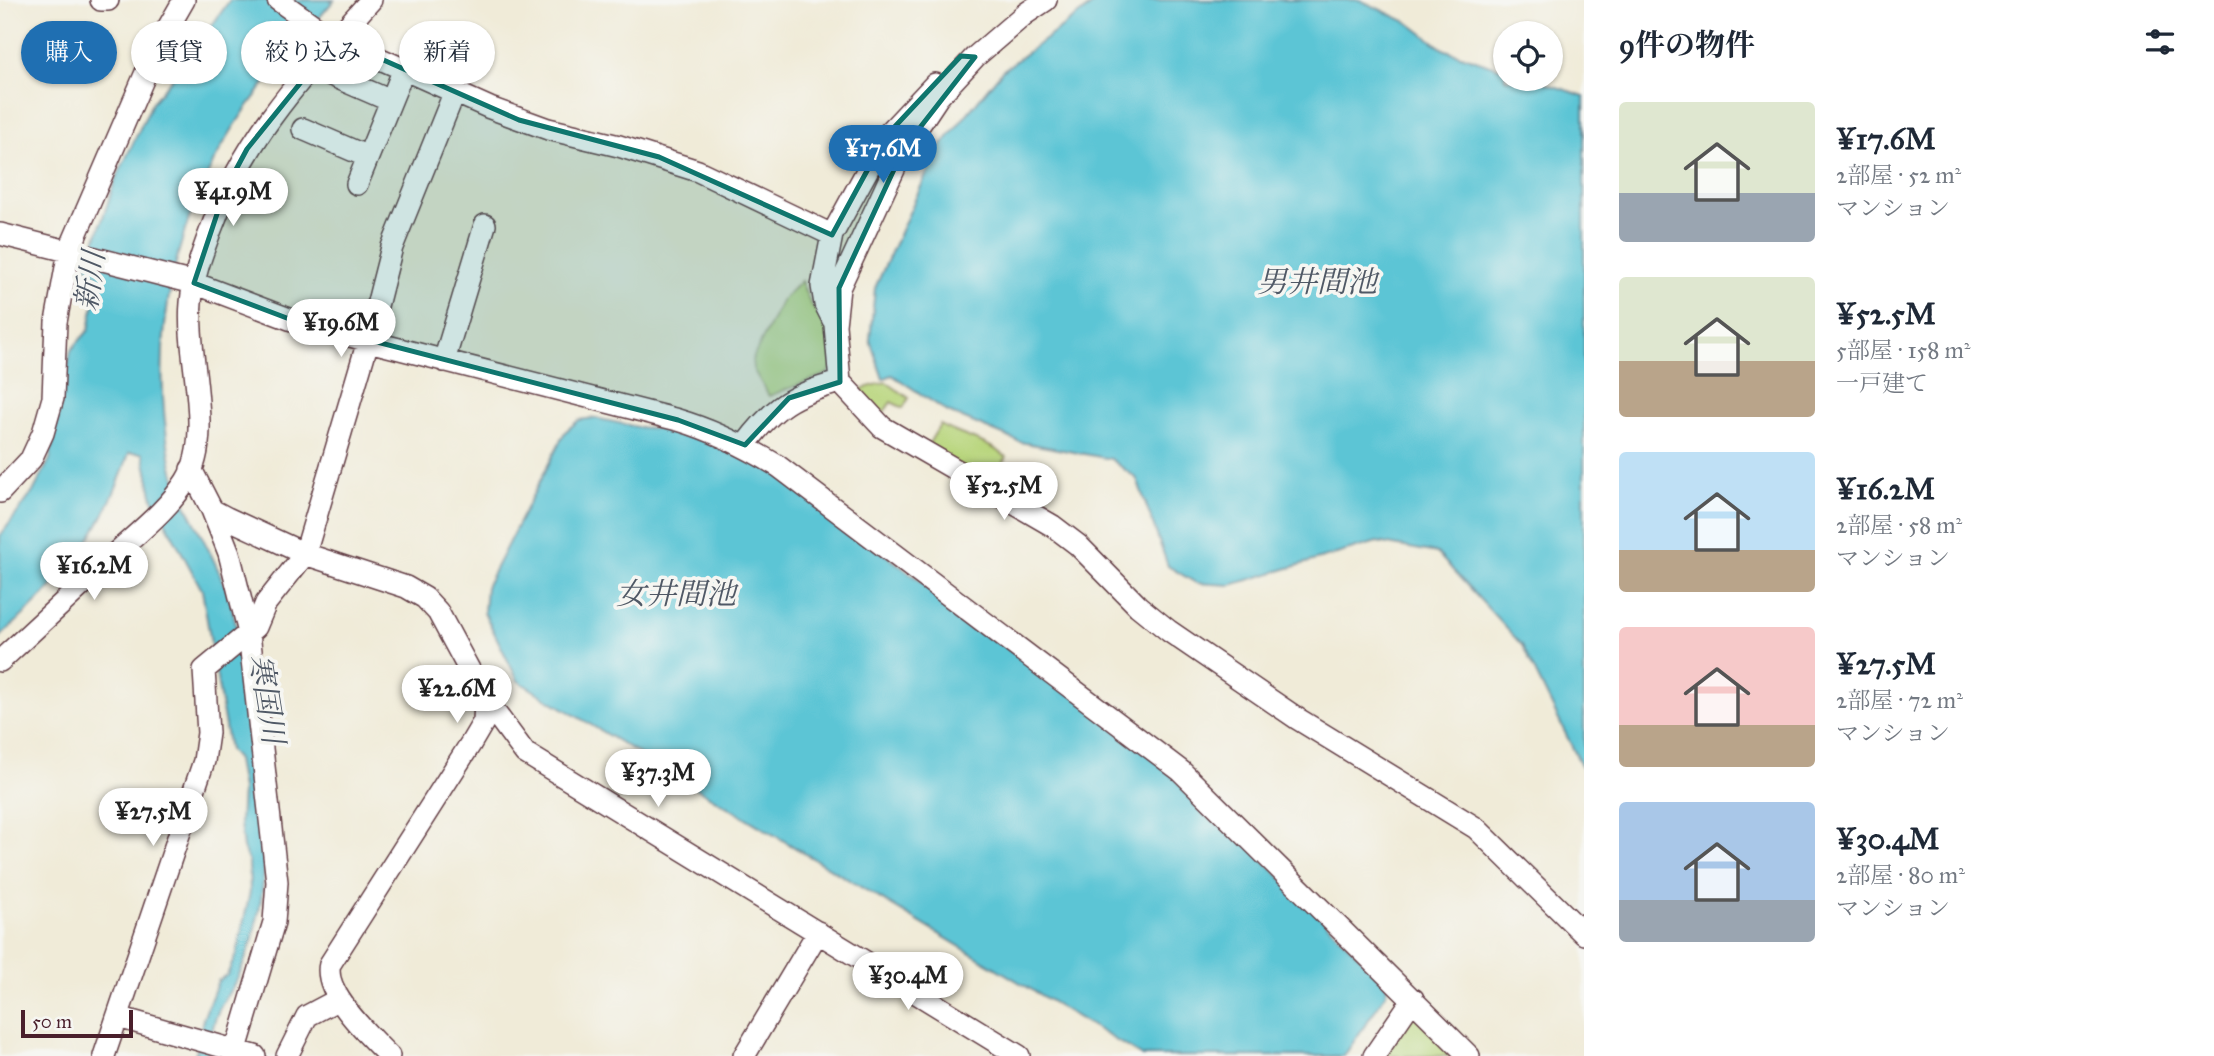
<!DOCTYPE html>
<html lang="ja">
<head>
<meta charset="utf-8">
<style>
	body { margin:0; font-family:"IM FELL Great Primer","Noto Serif JP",serif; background:#f6f6f7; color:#1f2937; height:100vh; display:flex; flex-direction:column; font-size:26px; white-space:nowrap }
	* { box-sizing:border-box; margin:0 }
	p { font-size:23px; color:#747a83 }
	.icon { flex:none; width:38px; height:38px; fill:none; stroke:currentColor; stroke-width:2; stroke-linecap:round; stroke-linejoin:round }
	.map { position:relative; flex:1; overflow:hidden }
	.sheet { display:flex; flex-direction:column; background:#fff; width:630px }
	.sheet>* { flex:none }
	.banner { position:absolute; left:21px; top:21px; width:665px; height:63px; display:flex; gap:14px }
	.fabs { position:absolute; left:1493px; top:21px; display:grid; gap:14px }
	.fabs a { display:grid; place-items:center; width:70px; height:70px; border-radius:50%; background:#fff; box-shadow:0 2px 5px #0004; font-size:35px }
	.scale { position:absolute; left:21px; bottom:18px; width:112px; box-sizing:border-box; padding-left:7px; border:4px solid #4a1f2b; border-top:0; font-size:19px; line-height:24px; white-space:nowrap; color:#4a1f2b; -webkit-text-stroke:5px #f6f6f2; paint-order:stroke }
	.price { position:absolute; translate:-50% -60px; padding:0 16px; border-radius:24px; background:#fff; color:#222; font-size:23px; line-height:46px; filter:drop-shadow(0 2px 4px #0008) }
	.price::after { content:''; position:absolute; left:50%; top:42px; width:21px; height:16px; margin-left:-10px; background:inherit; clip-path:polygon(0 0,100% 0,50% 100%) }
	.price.current { background:#1f6fb2; color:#fff }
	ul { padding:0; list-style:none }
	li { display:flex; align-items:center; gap:21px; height:175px; padding:0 35px }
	li span { display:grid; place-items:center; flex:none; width:196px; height:140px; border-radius:7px; color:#555 }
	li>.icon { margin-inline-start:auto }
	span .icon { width:84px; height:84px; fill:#fffc; stroke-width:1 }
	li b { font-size:30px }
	h2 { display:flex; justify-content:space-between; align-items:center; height:84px; padding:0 35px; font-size:30px }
	.chip { padding:0 24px; border-radius:32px; background:#fff; box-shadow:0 2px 5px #0004; font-size:24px; line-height:63px }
	.chip.current { background:#1f6fb2; color:#fff }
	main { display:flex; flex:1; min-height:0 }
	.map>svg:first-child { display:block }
	.green { fill:#b8d57b; stroke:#817a53; stroke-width:2 }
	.water { fill:#5bc5d5; stroke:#527280; stroke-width:2 }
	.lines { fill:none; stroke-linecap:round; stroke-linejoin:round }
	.minor-casing { stroke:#633e45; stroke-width:24 }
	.minor { stroke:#fff; stroke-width:21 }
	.marked { fill:#0f766e; fill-opacity:0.2; stroke:#0f766e; stroke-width:5; stroke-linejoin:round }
	.labels { text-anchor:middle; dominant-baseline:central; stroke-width:7; stroke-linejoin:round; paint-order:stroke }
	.water-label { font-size:30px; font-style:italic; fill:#505966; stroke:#f6f6f2 }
</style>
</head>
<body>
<main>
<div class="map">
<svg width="1584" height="1056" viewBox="0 0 1584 1056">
	<rect width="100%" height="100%" fill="#f6f6f2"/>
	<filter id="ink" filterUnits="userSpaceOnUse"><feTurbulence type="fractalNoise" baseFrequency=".0143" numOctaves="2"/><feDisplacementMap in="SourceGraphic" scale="14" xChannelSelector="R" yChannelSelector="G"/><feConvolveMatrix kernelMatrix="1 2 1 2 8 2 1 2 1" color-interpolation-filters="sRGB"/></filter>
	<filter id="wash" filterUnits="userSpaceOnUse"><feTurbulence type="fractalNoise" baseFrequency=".00686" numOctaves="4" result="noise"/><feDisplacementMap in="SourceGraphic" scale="28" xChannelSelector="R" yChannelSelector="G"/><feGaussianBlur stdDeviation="1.57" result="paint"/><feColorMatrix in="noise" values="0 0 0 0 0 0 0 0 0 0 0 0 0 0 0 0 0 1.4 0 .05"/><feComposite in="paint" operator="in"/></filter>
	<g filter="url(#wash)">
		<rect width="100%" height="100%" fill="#f0ebd8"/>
		<path class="green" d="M801,281L810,303L830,329L833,367L827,374L769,396L753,369L752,360L782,300Z
			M886,382L909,398L903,408L891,402L879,419L857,390Z
			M940,425C962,437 988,441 1006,457L992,487L926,448Z
			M1413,1002L1459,1048L1454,1056H1379Z"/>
		<path class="water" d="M230,0H334C305,35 275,69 248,106C174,209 147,338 171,462C179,503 213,549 227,592C245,643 245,701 251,754C255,791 264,830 264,867C263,904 253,944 238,977C232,989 223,1000 218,1012C212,1025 210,1041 208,1056H195L203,1019L218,981L227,975L237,953L250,892L249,863L243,848L240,823L242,789L237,760L229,750L202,590L153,499L143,453H129C102,537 64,579 0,637V536L33,492L50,459L71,350L89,330L99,277L87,266L115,181L153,101L183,66Z
			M1099,0H1360L1409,23L1443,49L1505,70V79H1533L1584,96V771L1522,645L1437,553L1377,542L1231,585L1196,583L1168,566L1137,479L1111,459L1020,442L948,412L892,375L883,379L870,340L875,288L937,151L1002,71Z
			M595,418L637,427L704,432L749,453L1175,771L1387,984L1386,994L1344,1056H1142L518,681L484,612L486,587L565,432L579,420Z"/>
	</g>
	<g filter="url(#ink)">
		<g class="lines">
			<g class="minor-casing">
				<path id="minor" d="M101,0H108
					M278,0L327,35L490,108L548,129L619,146L698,171L832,235
					M1046,0L1025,14L975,57L938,97L904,148L839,288L835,325L840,382L882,427L1053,526L1078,545L1138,606L1169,631L1298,719L1476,828L1584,934
					M331,75L391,101
					M303,129L368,157
					M357,184L404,69
					M0,234L194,283L292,320L368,341L678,420C715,431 745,446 778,466L1181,771L1469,1056
					M833,320L825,304L822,286L832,235L886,136L935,84
					M444,361L485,225
					M745,445C774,406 793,394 840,382
					M191,469L212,510L227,518L305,554L406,587L425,598L438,612L485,699L484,721L471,743L330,964C322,992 370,1037 389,1056
					M0,492L31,459L43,433L53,398L56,322L69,251L157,47L184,0
					M212,510L229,553L249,633L277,882L274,922L234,1056
					M0,661C39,625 78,589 116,553C140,531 169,508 186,481C215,435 186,356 191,303C193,278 201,256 210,232C245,135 304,75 371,0
					M485,699L525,753L1019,1056
					M118,1017L255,1056
					M104,1056L204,761L208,733L204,670L256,627L266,603L305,554L368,341L392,247L455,91
					M287,1056L307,1016L339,999
					M744,1056L818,932
					M1374,1056L1413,999"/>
			</g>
			<use href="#minor" class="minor"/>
		</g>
	</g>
	<path class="marked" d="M336,39L519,120L659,157L832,235L886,136L961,56L975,57L904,148L839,288L840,382L789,398L745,445L678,420L292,320L194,283L225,190L247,149Z"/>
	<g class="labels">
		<g class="water-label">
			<text transform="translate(90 281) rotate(-82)">新川</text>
			<text x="1317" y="282">男井間池</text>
			<text x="676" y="594">女井間池</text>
			<text transform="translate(267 699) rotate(81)">寒国川</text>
		</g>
	</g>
</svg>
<div class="fabs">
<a><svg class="icon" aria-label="locate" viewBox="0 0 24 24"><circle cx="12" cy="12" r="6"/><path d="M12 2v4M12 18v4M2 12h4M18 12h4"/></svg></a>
</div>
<div class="scale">50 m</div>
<b class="price current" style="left:883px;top:185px">¥17.6M</b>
<b class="price" style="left:233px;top:228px">¥41.9M</b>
<b class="price" style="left:341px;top:359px">¥19.6M</b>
<b class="price" style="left:1004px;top:522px">¥52.5M</b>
<b class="price" style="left:94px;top:602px">¥16.2M</b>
<b class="price" style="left:457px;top:725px">¥22.6M</b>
<b class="price" style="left:658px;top:809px">¥37.3M</b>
<b class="price" style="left:153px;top:848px">¥27.5M</b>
<b class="price" style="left:908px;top:1012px">¥30.4M</b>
<div class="banner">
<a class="chip current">購入</a>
<a class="chip">賃貸</a>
<a class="chip">絞り込み</a>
<a class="chip">新着</a>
</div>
</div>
<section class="sheet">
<h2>9件の物件<svg class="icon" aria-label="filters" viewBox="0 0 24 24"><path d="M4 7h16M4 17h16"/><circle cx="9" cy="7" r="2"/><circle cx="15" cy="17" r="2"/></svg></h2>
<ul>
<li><span style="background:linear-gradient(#dfe7d0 65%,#9aa5b1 0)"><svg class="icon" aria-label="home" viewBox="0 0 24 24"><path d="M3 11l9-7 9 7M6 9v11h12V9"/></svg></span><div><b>¥17.6M</b><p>2部屋 · 52 m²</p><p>マンション</p></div></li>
<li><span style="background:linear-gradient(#dfe7d0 60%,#b9a48a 0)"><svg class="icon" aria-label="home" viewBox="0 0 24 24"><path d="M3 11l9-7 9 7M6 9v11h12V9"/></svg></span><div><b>¥52.5M</b><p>5部屋 · 158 m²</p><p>一戸建て</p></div></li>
<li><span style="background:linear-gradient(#bfe0f5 70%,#b9a48a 0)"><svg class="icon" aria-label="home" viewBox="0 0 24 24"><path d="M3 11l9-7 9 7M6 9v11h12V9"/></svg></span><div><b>¥16.2M</b><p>2部屋 · 58 m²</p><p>マンション</p></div></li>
<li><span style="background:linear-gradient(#f6c9c9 70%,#b9a48a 0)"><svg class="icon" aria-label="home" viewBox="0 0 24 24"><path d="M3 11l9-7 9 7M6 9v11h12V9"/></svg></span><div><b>¥27.5M</b><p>2部屋 · 72 m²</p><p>マンション</p></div></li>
<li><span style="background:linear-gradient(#a9c7e8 70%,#9aa5b1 0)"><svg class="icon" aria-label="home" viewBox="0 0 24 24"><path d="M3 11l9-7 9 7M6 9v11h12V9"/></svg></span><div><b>¥30.4M</b><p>2部屋 · 80 m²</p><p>マンション</p></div></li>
</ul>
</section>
</main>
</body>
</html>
